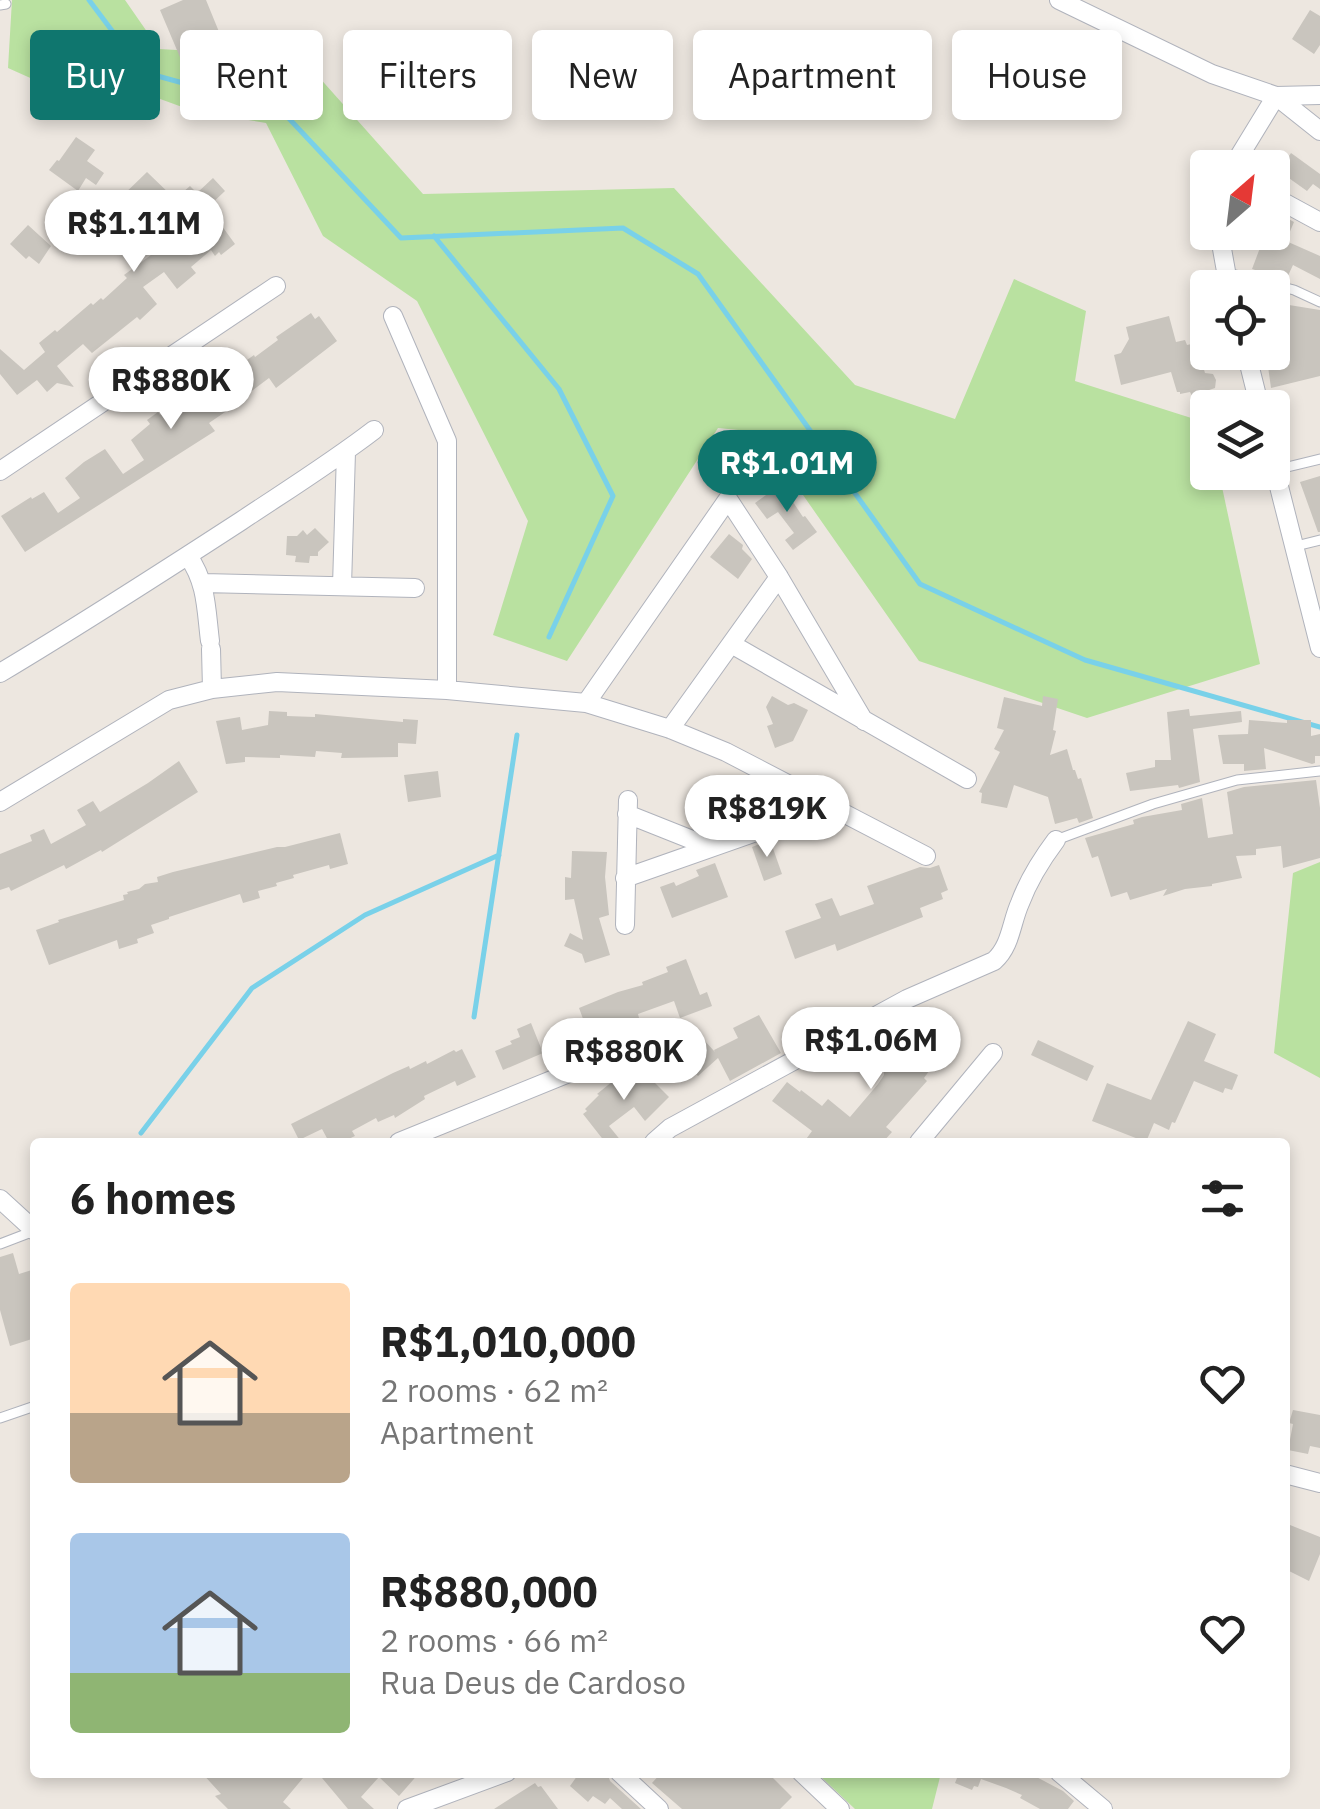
<!DOCTYPE html>
<html lang="en">
<head>
<meta charset="utf-8">
<style>
	body { margin:0; font-family:"IBM Plex Sans",sans-serif; background:#f2f2f2; color:#222; height:100vh; display:flex; flex-direction:column; font-size:38px; white-space:nowrap }
	* { box-sizing:border-box; margin:0 }
	p { font-size:32px; color:#767676 }
	.icon { flex:none; width:55px; height:55px; fill:none; stroke:currentColor; stroke-width:2; stroke-linecap:round; stroke-linejoin:round }
	.map { position:relative; flex:1; overflow:hidden }
	.details { position:absolute; left:30px; top:1138px; width:1260px; height:640px; display:flex; flex-direction:column; background:#fff; border-radius:10px; box-shadow:0 5px 15px #0003 }
	.details>* { flex:none }
	.banner { position:absolute; left:30px; top:30px; width:1260px; height:90px; display:flex; gap:20px }
	.needle { width:65px; rotate:28deg }
	.tools { position:absolute; left:1190px; top:150px; display:grid; gap:20px }
	.tools a { display:grid; place-items:center; width:100px; height:100px; border-radius:10px; background:#fff; box-shadow:0 5px 15px #0003; font-size:50px }
	.price { position:absolute; translate:-50% -85px; padding:0 22px; border-radius:35px; background:#fff; color:#222; font-size:32px; line-height:65px; filter:drop-shadow(0 2px 5px #0008) }
	.price::after { content:''; position:absolute; left:50%; top:60px; width:30px; height:22px; margin-left:-15px; background:inherit; clip-path:polygon(0 0,100% 0,50% 100%) }
	.price.on { background:#0f766e; color:#fff }
	ul { padding:0; list-style:none }
	li { display:flex; align-items:center; gap:30px; height:250px; padding:0 40px }
	li span { display:grid; place-items:center; flex:none; width:280px; height:200px; border-radius:10px; color:#555 }
	li>.icon { margin-inline-start:auto }
	span .icon { width:120px; height:120px; fill:#fffc; stroke-width:1 }
	li b { font-size:42px }
	h2 { display:flex; justify-content:space-between; align-items:center; height:120px; padding:0 40px; font-size:42px }
	.chip { padding:0 35px; border-radius:10px; background:#fff; box-shadow:0 5px 15px #0003; font-size:35px; line-height:90px }
	.chip.on { background:#0f766e; color:#fff }
	.map>svg:first-child { display:block }
	.green { fill:#b9e1a0 }
	.lines { fill:none; stroke-linecap:round; stroke-linejoin:round }
	.stream { stroke:#79d1e9; stroke-width:5 }
	.building { fill:#c9c5be }
	.service-casing { stroke:#b0b3bc; stroke-width:11 }
	.minor-casing { stroke:#b0b3bc; stroke-width:20 }
	.service { stroke:#fff; stroke-width:9 }
	.minor { stroke:#fff; stroke-width:18 }
</style>
</head>
<body>
<div class="map">
<svg width="1320" height="1809" viewBox="0 0 1320 1809">
	<rect width="100%" height="100%" fill="#ede7e0"/>
	<path class="green" d="M12,0H125L159,49L301,57L423,194L674,188L855,385L955,419L1014,279L1086,311L1075,381L1207,423L1208,472L1219,473L1260,664L1087,718L919,661L759,432L718,428L567,661L493,635L528,521L417,301L323,236L266,123L193,111L122,85L75,98L8,68Z
		M1320,862V1078L1274,1053L1293,873Z
		M817,1773H941L932,1809H855Z"/>
	<g class="lines">
		<path class="stream" d="M89,0L143,72L281,110L401,238L623,228L698,274L920,584L1085,660L1320,727
			M434,236L559,389L613,496L549,637
			M474,1017L517,735
			M141,1133L252,988L365,915L499,855"/>
	</g>
	<path class="building" d="M183,0H206L224,44L182,62L160,10Z
		M1310,10L1320,16V45L1314,54L1292,39Z
		M558,60L593,80L579,108L569,102L559,119L542,110L557,84L547,78Z
		M76,137L95,150L87,161L104,173L96,185L86,178L78,191L49,170L57,160L59,161Z
		M1291,153L1320,174V189L1313,184L1307,191L1279,171Z
		M147,172L175,199L190,186L197,193L213,178L225,191L208,207L235,244L221,255L219,252L215,256L211,250L191,267L196,273L177,289L164,272L143,287L157,304L140,320L137,317L92,353L83,344L57,366L74,387L57,383L47,392L37,380L17,395L0,374V349L24,370L45,352L39,343L55,330L57,332L91,303L93,305L101,298L103,300L127,278L124,275L155,252L137,231L140,228L115,203Z
		M1272,210L1294,222L1286,241L1320,256V279L1293,265L1286,280L1252,269L1266,232H1272Z
		M28,225L51,246L39,264L29,256L26,259L10,244Z
		M1289,305L1320,310V376L1271,388L1266,352H1272V306L1289,308Z
		M311,313L315,319L319,316L337,341L276,388L269,378L249,393L250,395L209,423L215,431L25,552L1,516L31,497L32,499L44,492L58,513L80,498L65,478L84,462L105,449L123,474L144,460L131,440L150,424L147,420L158,412L160,415L190,395L192,398L213,383L212,380L231,367L233,370L254,355L255,357L278,340L276,337Z
		M1169,316L1176,342L1185,340L1187,345L1196,343L1205,373L1213,374L1216,380L1215,388L1192,396L1190,392L1180,394V392H1177L1171,372L1121,385L1114,355L1121,353L1129,339L1126,327Z
		M1320,476V532H1318L1300,482Z
		M781,484L803,517L805,516L817,532L793,550L785,540L794,533L778,512L767,519L755,503Z
		M315,528L329,542L318,552V556H310L309,563L295,562L296,556L286,555L287,536H297L303,530L307,535Z
		M729,534L743,545L742,549L752,559L738,579L710,557Z
		M772,696L788,705L794,703L808,710L793,741L775,748L767,726L773,724L766,707Z
		M1043,696L1058,699L1053,730L1056,731L1050,755L1067,749L1073,770H1075L1078,779L1081,778L1093,818L1079,823L1077,818L1055,824L1048,797L1014,785L1007,808L981,803L982,793L979,792L1000,752L994,749L1004,730L997,728L1004,697L1042,706Z
		M1189,709L1190,716L1241,711L1242,722L1193,729L1200,782L1179,788L1178,785L1130,791L1126,773L1155,767V760H1171L1167,712Z
		M269,711L287,712V716L315,717V714L403,722V719L418,720L416,744L398,743V757L341,758L342,753L316,751L315,757L280,755V758L245,757V762L226,764L216,721L240,717L242,730L268,725Z
		M1249,720L1287,723V720H1311V736L1320,734V756H1315V763L1312,764L1264,748L1266,769L1244,771V764H1223L1218,735L1248,734Z
		M179,761L198,792L102,852L101,850L66,869L64,865L11,891L9,887L0,890V854L32,841L30,835L44,829L51,844L86,825L77,810L93,801L100,812L148,783Z
		M438,771L441,797L408,802L404,775Z
		M1316,780L1320,808V858L1283,868L1281,846L1256,849V855L1236,856L1242,878L1212,884V886L1185,889L1163,896L1167,889L1130,900L1127,892L1111,897L1098,856L1092,858L1085,838L1134,824L1133,820L1142,817L1182,810L1181,804L1202,798L1208,838L1233,834L1227,792L1244,787Z
		M340,833L348,864L330,869L329,865L293,875L294,878L276,883L277,886L258,891L260,898L243,903L240,894L169,917V919L151,925L154,933L137,939L138,943L119,949L117,940L49,965L36,930L59,922L58,920L124,900L123,895L128,894L127,892L139,889L145,884L158,882L157,877L173,872L277,847H285Z
		M770,840L782,874L764,881L752,847Z
		M572,851L607,852L605,877L609,915L599,918L610,955L585,963L582,954L564,946L570,933L583,940L574,899L565,900V877L571,878Z
		M715,863L728,897L672,918L660,887L674,882L676,886L699,876L696,870Z
		M939,865L948,890L941,893L943,899L920,908L923,917L837,951L835,944L795,959L785,931L821,918L815,904L832,898L840,916L874,904L867,886L920,867L930,868Z
		M686,959L700,995L707,992L712,1006L680,1018L674,1001L638,1014L639,1018L610,1030L611,1032L591,1040L579,1008L618,992L643,985L642,982L668,972L666,967Z
		M909,1013L948,1045L924,1078L927,1081L886,1127L892,1132L883,1142H804L812,1131L772,1101L787,1082L800,1092L801,1090L822,1106L828,1099L850,1117L878,1084L884,1075V1071L901,1050L888,1040Z
		M759,1015L781,1053L730,1081L718,1058L698,1076L672,1048L693,1028L715,1052L714,1050L738,1038L733,1028Z
		M1188,1021L1216,1034L1204,1061L1238,1075L1232,1090L1225,1088L1223,1093L1194,1081L1175,1123L1172,1122L1169,1130L1154,1123L1146,1142L1092,1121L1107,1083L1151,1100Z
		M531,1023L543,1053L503,1070L495,1051L512,1044L510,1041L520,1037L517,1029Z
		M1038,1040L1094,1066L1087,1081L1031,1055Z
		M462,1049L476,1077L457,1086L455,1081L424,1096L425,1099L395,1118L394,1115L378,1122L376,1118L352,1131L355,1136L342,1142H329L322,1129L299,1140L291,1124L393,1073L409,1066L410,1069L426,1061L427,1064L454,1050L456,1052Z
		M621,1069L631,1082L643,1071L669,1097L645,1121L634,1107L609,1126L622,1142H605L583,1114L587,1111L585,1109L599,1095L597,1094L613,1081L610,1077Z
		M13,1253L19,1274L35,1269V1338L10,1346L0,1310V1257Z
		M1293,1410L1320,1415V1448L1310,1446L1308,1454L1288,1450L1293,1424L1289,1423Z
		M1285,1523L1320,1537V1554L1309,1581L1285,1569Z
		M201,1772H308L283,1802L291,1809H228L215,1796L221,1794Z
		M317,1772H420L399,1796L379,1777L361,1797L374,1809H348Z
		M580,1772H607L610,1781L641,1809H622L610,1798L605,1804L593,1796L588,1802L570,1786Z
		M662,1772H767L792,1797L780,1809H682L652,1783Z
		M944,1772H1027L1063,1791L1074,1801L1068,1809H1040L1020,1798L1022,1795L1006,1788L981,1779L978,1787L974,1786L972,1790L955,1783L957,1778Z
		M535,1783L538,1787L541,1786L558,1809H494Z"/>
	<g class="lines">
		<g class="service-casing">
			<path id="service" d="M0,5L6,4
				M1228,273L1294,290L1320,302
				M1275,470L1320,459
				M1296,546L1320,540
				M1056,840L1153,804L1237,780L1320,771
				M0,1244L34,1231
				M0,1418L35,1406"/>
		</g>
		<g class="minor-casing">
			<path id="minor" d="M1059,0L1212,74L1276,96L1320,95
				M1276,96L1320,131
				M1232,168L1276,96
				M1272,196L1320,222
				M1219,232L1229,288
				M393,316L447,441V690
				M1246,352L1260,408
				M1272,459L1320,648
				M0,471L276,286
				M188,556C207,583 206,609 210,641
				M203,583L415,588
				M342,586L346,452
				M733,645L967,779
				M211,649L212,689
				M0,673C82,624 161,573 241,521C286,491 331,463 374,430
				M586,703L728,499L779,577L864,721
				M670,729L779,577
				M0,802L169,700L212,689L277,682L447,690L586,703L670,729L726,752L926,856
				M627,814L710,847
				M625,878L793,819L817,798
				M625,925L628,800
				M399,1142L596,1062
				M654,1142L670,1128L907,999L994,961C1011,946 1011,923 1020,903C1029,879 1041,860 1056,840
				M919,1142L993,1053
				M0,1199L35,1231
				M1285,1474L1320,1483
				M619,1772L659,1809
				M801,1772L840,1809
				M1059,1772L1103,1809
				M407,1809L507,1772"/>
		</g>
		<use href="#service" class="service"/>
		<use href="#minor" class="minor"/>
	</g>
</svg>
<div class="tools">
<a><svg class="needle" viewBox="-14 -14 28 28"><path d="M0-13l5 13h-10z" fill="#e53935"/><path d="M0 13l5-13h-10z" fill="#767676"/></svg></a>
<a><svg class="icon" aria-label="locate" viewBox="0 0 24 24"><circle cx="12" cy="12" r="6"/><path d="M12 2v4M12 18v4M2 12h4M18 12h4"/></svg></a>
<a><svg class="icon" aria-label="layers" viewBox="0 0 24 24"><path d="M12 4l9 5-9 5-9-5zM3 14l9 5 9-5"/></svg></a>
</div>
<b class="price" style="left:134px;top:275px">R$1.11M</b>
<b class="price" style="left:171px;top:432px">R$880K</b>
<b class="price on" style="left:787px;top:515px">R$1.01M</b>
<b class="price" style="left:767px;top:860px">R$819K</b>
<b class="price" style="left:871px;top:1092px">R$1.06M</b>
<b class="price" style="left:624px;top:1103px">R$880K</b>
<div class="banner">
<a class="chip on">Buy</a>
<a class="chip">Rent</a>
<a class="chip">Filters</a>
<a class="chip">New</a>
<a class="chip">Apartment</a>
<a class="chip">House</a>
</div>
<section class="details">
<h2>6 homes<svg class="icon" aria-label="filters" viewBox="0 0 24 24"><path d="M4 7h16M4 17h16"/><circle cx="9" cy="7" r="2"/><circle cx="15" cy="17" r="2"/></svg></h2>
<ul>
<li><span style="background:linear-gradient(#ffd9b3 65%,#b9a48a 0)"><svg class="icon" aria-label="home" viewBox="0 0 24 24"><path d="M3 11l9-7 9 7M6 9v11h12V9"/></svg></span><div><b>R$1,010,000</b><p>2 rooms · 62 m²</p><p>Apartment</p></div><svg class="icon" aria-label="heart" viewBox="0 0 24 24"><path d="M12 20l-8-8c-3-5 5-10 8-4 3-6 11-1 8 4z"/></svg></li>
<li><span style="background:linear-gradient(#a9c7e8 70%,#8fb573 0)"><svg class="icon" aria-label="home" viewBox="0 0 24 24"><path d="M3 11l9-7 9 7M6 9v11h12V9"/></svg></span><div><b>R$880,000</b><p>2 rooms · 66 m²</p><p>Rua Deus de Cardoso</p></div><svg class="icon" aria-label="heart" viewBox="0 0 24 24"><path d="M12 20l-8-8c-3-5 5-10 8-4 3-6 11-1 8 4z"/></svg></li>
</ul>
</section>
</div>
</body>
</html>
